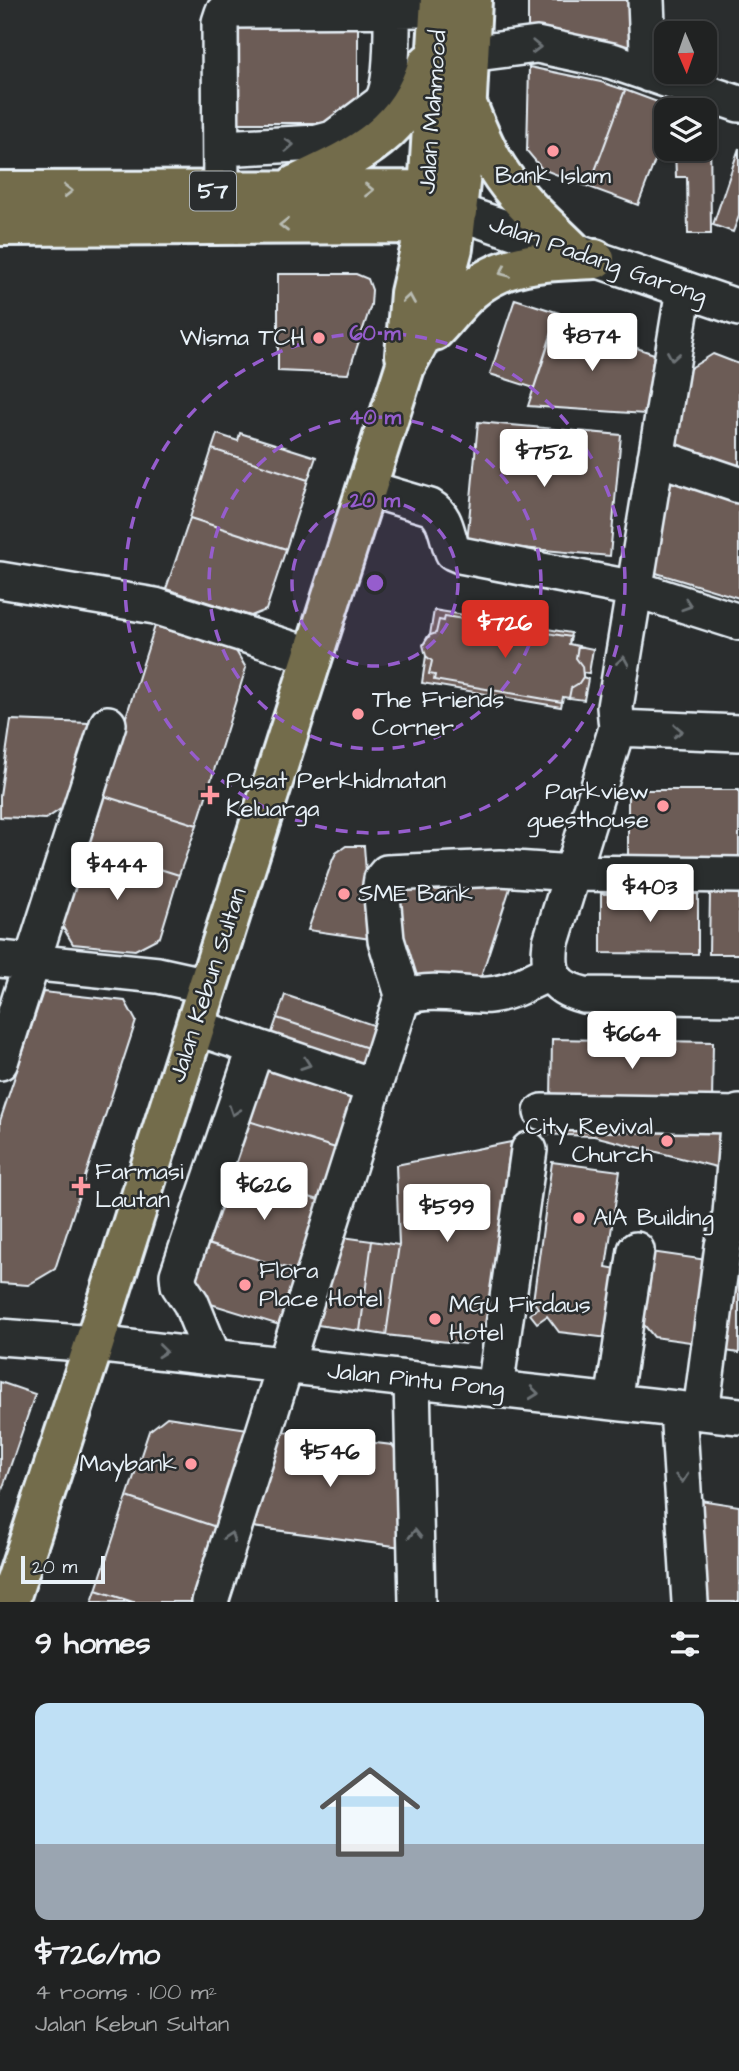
<!DOCTYPE html>
<html lang="en">
<head>
<meta charset="utf-8">
<style>
	body { margin:0; font-family:"Architects Daughter",sans-serif; background:#2d2f2f; color:#f1f3f6; height:100vh; display:flex; flex-direction:column; font-size:26px; white-space:nowrap }
	* { box-sizing:border-box; margin:0 }
	p { font-size:23px; color:#a2a4a5 }
	.icon { flex:none; width:38px; height:38px; fill:none; stroke:currentColor; stroke-width:2; stroke-linecap:round; stroke-linejoin:round }
	.map { position:relative; height:1602px; overflow:hidden }
	.details { display:flex; flex-direction:column; background:#202222; flex:1 }
	.details>* { flex:none }
	.needle { width:46px; rotate:178deg }
	.buttons { position:absolute; left:654px; top:21px; display:grid; gap:14px }
	.buttons a { display:grid; place-items:center; width:63px; height:63px; border-radius:14px; background:#202222; box-shadow:0 2px 5px #0004,0 0 0 2px #3d3f40; font-size:35px }
	.scale { position:absolute; left:21px; bottom:18px; width:84px; box-sizing:border-box; padding-left:7px; border:4px solid #e8f1f8; border-top:0; font-size:19px; line-height:24px; white-space:nowrap; color:#e8f1f8; -webkit-text-stroke:5px #2a2d2e; paint-order:stroke }
	.price { position:absolute; translate:-50% -60px; padding:0 16px; border-radius:7px; background:#fff; color:#222; font-size:23px; line-height:46px; filter:drop-shadow(0 2px 4px #0008) }
	.price::after { content:''; position:absolute; left:50%; top:42px; width:21px; height:16px; margin-left:-10px; background:inherit; clip-path:polygon(0 0,100% 0,50% 100%) }
	.price.active { background:#d93025; color:#fff }
	ul { padding:0; list-style:none }
	li { display:grid; align-content:center; gap:14px; height:371px; padding:0 35px }
	li span { display:grid; place-items:center; height:217px; border-radius:14px; color:#555 }
	li>.icon { margin-inline-start:auto }
	span .icon { width:126px; height:126px; fill:#fffc; stroke-width:1 }
	li b { font-size:30px }
	h2 { display:flex; justify-content:space-between; align-items:center; height:84px; padding:0 35px; font-size:30px }
	.map>svg:first-child { display:block }
	.building { fill:#6c5b56; stroke:#e8f1f8; stroke-width:2 }
	.lines { fill:none; stroke-linecap:round; stroke-linejoin:round }
	.minor-casing { stroke:#e8f1f8; stroke-width:40 }
	.major-casing { stroke:#e8f1f8; stroke-width:44 }
	.minor { stroke:#2a2d2e; stroke-width:35 }
	.major { stroke:#736c4b; stroke-width:38 }
	.oneway { stroke:#6c7275 }
	.oneway2 { stroke:#b9bcb3 }
	.ring { fill:none; stroke:#965dcd; stroke-width:3.5; stroke-dasharray:12 9 }
	.poi-dot { fill:#ff9aa2; stroke:#2a2d2e; stroke-width:2.5 }
	.labels { text-anchor:middle; dominant-baseline:central; stroke-width:5; stroke-linejoin:round; paint-order:stroke }
	.shield { fill:#2a2d2e; stroke:#afb6bb; stroke-width:2 }
	.shield-label { font-size:23px; font-weight:bold; fill:#e8f1f8 }
	.street-label { font-size:24px; fill:#e8f1f8; stroke:#2a2d2e }
	.poi-label { font-size:24px; fill:#e8f1f8; stroke:#2a2d2e; text-anchor:start }
	.centre { fill:#965dcd; stroke:#2a2d2e; stroke-width:3.5 }
	.ring-label { font-size:21px; text-anchor:middle; font-weight:bold; fill:#965dcd; stroke:#2a2d2e; stroke-width:5; stroke-linejoin:round; paint-order:stroke }
</style>
</head>
<body>
<div class="map">
<svg width="739" height="1602" viewBox="0 0 739 1602">
	<rect width="100%" height="100%" fill="#2a2d2e"/>
	<filter id="ink" filterUnits="userSpaceOnUse"><feTurbulence type="fractalNoise" baseFrequency=".0143" numOctaves="2"/><feDisplacementMap in="SourceGraphic" scale="14" xChannelSelector="R" yChannelSelector="G"/><feConvolveMatrix kernelMatrix="1 2 1 2 8 2 1 2 1" color-interpolation-filters="sRGB"/></filter>
	<g filter="url(#ink)">
		<path class="building" d="M528,0H631L630,65L528,36Z
			M358,22V104L340,123H229L228,23Z
			M529,67L601,82L625,90L589,187L542,169L527,151Z
			M625,90L663,104L655,125L667,129L638,205L589,187Z
			M705,125H710L711,234H688L687,177H676L675,149H705Z
			M739,148V216L733,232L713,225Z
			M278,274H356L368,279L372,290L371,305L348,374L278,371Z
			M515,299L559,313L534,388L490,374Z
			M556,320L654,354L645,414L528,406Z
			M713,354L739,364V478L674,455L689,369Z
			M478,422L621,435L610,556L467,543Z
			M240,433L316,457L308,480L212,449L217,434L238,441Z
			M212,449L308,480L286,549L190,518Z
			M665,477L739,499V598L653,572Z
			M190,518L286,549L266,610L251,616L166,589Z
			M434,610L571,633L569,644L593,649L589,673L583,672V677L588,679L584,700L563,697L561,707L422,683L426,656L423,645L430,635Z
			M445,616L571,637L569,644L578,646L576,658L582,666L583,677L579,683L571,688L569,698L563,697L562,702L434,680L435,675L429,674L432,661L426,656L423,645L428,636L436,633L439,620L444,621Z
			M155,626L236,651L246,668L197,825L101,795Z
			M11,720L89,723L62,808L46,819L0,817V796Z
			M628,790H739V865H628Z
			M101,795L197,825L179,875L86,846Z
			M86,846L179,875L160,937L135,950L73,944L61,924Z
			M346,846H364L371,939L308,930L333,859L336,853Z
			M386,880L511,885L477,989L406,986Z
			M710,891H739V954H709Z
			M601,894H698V954L601,953Z
			M43,992L125,1001L136,1021L55,1269L28,1285L0,1283V1121Z
			M285,995L379,1027L371,1049L277,1018Z
			M277,1018L371,1049L363,1072L269,1041Z
			M552,1039L713,1042L712,1103L551,1100Z
			M267,1060L361,1089L342,1150L242,1119Z
			M242,1119L342,1150L325,1202L226,1171Z
			M538,1122L721,1129L720,1168L594,1136L538,1134Z
			M511,1142L486,1324L465,1344L386,1335L399,1245L396,1165Z
			M552,1162L620,1171L606,1267L617,1269L608,1338L559,1332L547,1316L537,1323L530,1314L538,1308L533,1301Z
			M226,1171L325,1202L303,1273L204,1243Z
			M335,1236L372,1241L360,1331L310,1324Z
			M372,1241L399,1245L386,1335L360,1331Z
			M204,1243L303,1273L286,1327L188,1297Z
			M651,1252L714,1261L697,1343L654,1337L640,1320Z
			M739,1252V1353L719,1350Z
			M0,1382L35,1394L0,1496Z
			M167,1417L255,1430L222,1529L127,1497L149,1431Z
			M275,1431L392,1445L401,1457L402,1547L245,1526Z
			M127,1497L222,1529L198,1602H133L96,1590Z
			M700,1500L739,1506V1602H706Z
			M96,1590L133,1602H92Z"/>
		<g class="lines">
			<g class="minor-casing">
				<path id="minor" d="M646,0L649,74
					M469,54L537,45L612,61L739,104
					M221,148L318,143L333,139L381,103C394,86 392,24 392,0
					M221,191L220,22L223,13L233,10L440,9
					M458,212L739,308
					M684,289L615,707L617,728L551,942C547,973 552,987 584,995L739,997
					M656,457L739,485
					M366,488L430,507C447,517 446,535 453,552L460,555L635,589L739,622
					M0,580L155,606L313,656
					M617,728L739,733
					M0,959L158,975L208,986
					M404,998L386,940L381,885L382,879L387,873L500,868L572,873L739,875
					M195,1027L373,1086
					M0,1062L108,724
					M542,1112L739,1115
					M0,1337L94,1344L739,1416
					M213,1357L191,1303L179,1285L178,1275L256,1047
					M412,1380L417,1602
					M495,1389L529,1150
					M613,1402L636,1250
					M678,1410L690,1602
					M701,1412L723,1246L731,1214L739,1113
					M210,1602L400,1004C413,983 466,997 489,995C511,993 531,981 551,972"/>
			</g>
			<g class="major-casing">
				<path id="major" d="M469,109C477,129 485,149 497,168C517,200 548,226 574,252
					M295,185C357,156 407,134 428,63
					M0,191L427,190
					M0,226L426,224L458,212
					M434,331C447,318 457,303 471,291C505,260 552,261 595,259
					M405,355L410,293L426,224L440,0
					M9,1602L94,1344L405,367L429,323L439,300L453,248L465,136L472,0"/>
			</g>
			<use href="#minor" class="minor"/>
			<use href="#major" class="major"/>
		</g>
		<defs><path id="oneway-chevron" d="M-2-3.5L2.5 0L-2 3.5" fill="none" stroke-width="1.6" stroke-linecap="round" stroke-linejoin="round" transform="scale(1.75)"/></defs>
		<g class="oneway">
			<use href="#oneway-chevron" transform="translate(536 47) rotate(2)"/>
			<use href="#oneway-chevron" transform="translate(289 145) rotate(-3)"/>
			<use href="#oneway-chevron" transform="translate(673 356) rotate(99)"/>
			<use href="#oneway-chevron" transform="translate(687 605) rotate(18)"/>
			<use href="#oneway-chevron" transform="translate(623 661) rotate(-81)"/>
			<use href="#oneway-chevron" transform="translate(678 731) rotate(2)"/>
			<use href="#oneway-chevron" transform="translate(306 1064) rotate(19)"/>
			<use href="#oneway-chevron" transform="translate(234 1111) rotate(109)"/>
			<use href="#oneway-chevron" transform="translate(162 1351) rotate(6)"/>
			<use href="#oneway-chevron" transform="translate(534 1393) rotate(6)"/>
			<use href="#oneway-chevron" transform="translate(682 1478) rotate(86)"/>
			<use href="#oneway-chevron" transform="translate(415 1534) rotate(-91)"/>
			<use href="#oneway-chevron" transform="translate(230 1537) rotate(-72)"/>
		</g>
		<g class="oneway2">
			<use href="#oneway-chevron" transform="translate(369 190)"/>
			<use href="#oneway-chevron" transform="translate(68 191)"/>
			<use href="#oneway-chevron" transform="translate(284 225) rotate(180)"/>
			<use href="#oneway-chevron" transform="translate(504 272) rotate(157)"/>
			<use href="#oneway-chevron" transform="translate(409 299) rotate(-81)"/>
		</g>
	</g>
	<circle cx="375" cy="583" r="83" fill="#965dcd" fill-opacity=".12"/>
	<g class="ring">
		<circle cx="375" cy="583" r="83"/>
		<circle cx="375" cy="583" r="166"/>
		<circle cx="375" cy="583" r="250"/>
	</g>
	<g class="poi-dot">
		<circle cx="553" cy="151" r="7"/>
		<circle cx="319" cy="338" r="7"/>
		<circle cx="358" cy="714" r="7"/>
		<path d="M206.5 784.5h7v7h7v7h-7v7h-7v-7h-7v-7h7z"/>
		<circle cx="663" cy="806" r="7"/>
		<circle cx="344" cy="894" r="7"/>
		<circle cx="667" cy="1141" r="7"/>
		<path d="M77.5 1175.5h7v7h7v7h-7v7h-7v-7h-7v-7h7z"/>
		<circle cx="579" cy="1218" r="7"/>
		<circle cx="245" cy="1285" r="7"/>
		<circle cx="435" cy="1319" r="7"/>
		<circle cx="191" cy="1464" r="7"/>
	</g>
	<g class="labels">
		<rect class="shield" x="190" y="171.5" width="46" height="39" rx="5"/>
		<g class="shield-label">
			<text x="213" y="191">57</text>
		</g>
		<g class="street-label">
			<text transform="translate(433 112) rotate(-86)">Jalan Mahmood</text>
			<text transform="translate(598 260) rotate(19)">Jalan Padang Garong</text>
			<text transform="translate(208 985) rotate(-72)">Jalan Kebun Sultan</text>
			<text transform="translate(416 1380) rotate(6)">Jalan Pintu Pong</text>
		</g>
		<g class="poi-label">
			<text x="553" y="176" text-anchor="middle">Bank Islam</text>
			<text x="305" y="338" text-anchor="end">Wisma TCH</text>
			<text x="372" y="700">The Friends<tspan x="372" dy="28">Corner</tspan></text>
			<text x="226" y="781">Pusat Perkhidmatan<tspan x="226" dy="28">Keluarga</tspan></text>
			<text x="649" y="792" text-anchor="end">Parkview<tspan x="649" dy="28">guesthouse</tspan></text>
			<text x="358" y="894">SME Bank</text>
			<text x="653" y="1127" text-anchor="end">City Revival<tspan x="653" dy="28">Church</tspan></text>
			<text x="95" y="1172">Farmasi<tspan x="95" dy="28">Lautan</tspan></text>
			<text x="593" y="1218">AIA Building</text>
			<text x="259" y="1271">Flora<tspan x="259" dy="28">Place Hotel</tspan></text>
			<text x="449" y="1305">MGU Firdaus<tspan x="449" dy="28">Hotel</tspan></text>
			<text x="177" y="1464" text-anchor="end">Maybank</text>
		</g>
	</g>
	<circle cx="375" cy="583" r="10" class="centre"/>
	<g class="ring-label">
		<text x="375" y="340">60 m</text>
		<text x="375" y="424">40 m</text>
		<text x="375" y="507">20 m</text>
	</g>
</svg>
<div class="buttons">
<a><svg class="needle" viewBox="-14 -14 28 28"><path d="M0-13l5 13h-10z" fill="#e53935"/><path d="M0 13l5-13h-10z" fill="#a2a4a5"/></svg></a>
<a><svg class="icon" aria-label="layers" viewBox="0 0 24 24"><path d="M12 4l9 5-9 5-9-5zM3 14l9 5 9-5"/></svg></a>
</div>
<div class="scale">20 m</div>
<b class="price" style="left:592px;top:373px">$874</b>
<b class="price" style="left:544px;top:489px">$752</b>
<b class="price active" style="left:505px;top:660px">$726</b>
<b class="price" style="left:117px;top:902px">$444</b>
<b class="price" style="left:650px;top:924px">$403</b>
<b class="price" style="left:632px;top:1071px">$664</b>
<b class="price" style="left:264px;top:1222px">$626</b>
<b class="price" style="left:447px;top:1244px">$599</b>
<b class="price" style="left:330px;top:1489px">$546</b>
</div>
<section class="details">
<h2>9 homes<svg class="icon" aria-label="filters" viewBox="0 0 24 24"><path d="M4 7h16M4 17h16"/><circle cx="9" cy="7" r="2"/><circle cx="15" cy="17" r="2"/></svg></h2>
<ul>
<li><span style="background:linear-gradient(#bfe0f5 65%,#9aa5b1 0)"><svg class="icon" aria-label="home" viewBox="0 0 24 24"><path d="M3 11l9-7 9 7M6 9v11h12V9"/></svg></span><div><b>$726/mo</b><p>4 rooms · 100 m²</p><p>Jalan Kebun Sultan</p></div></li>
</ul>
</section>
</body>
</html>
